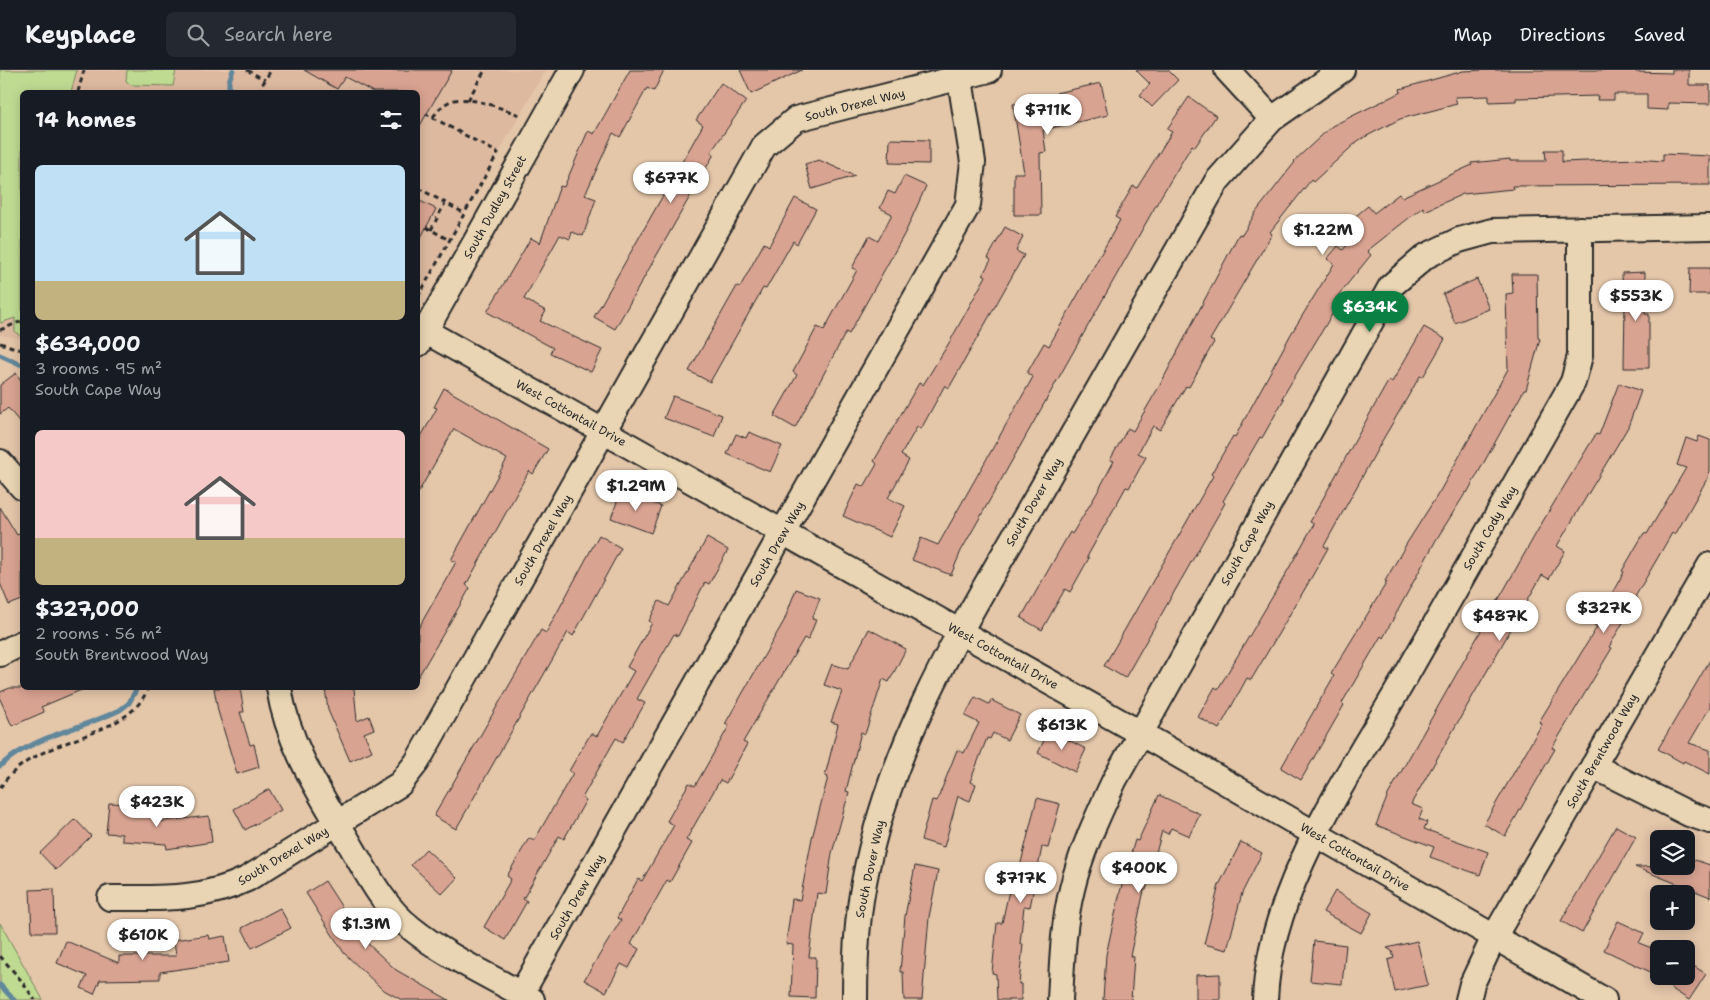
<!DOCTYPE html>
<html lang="en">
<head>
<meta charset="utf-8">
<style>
	body { margin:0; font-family:"Shantell Sans",sans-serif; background:#242831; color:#f1f3f6; height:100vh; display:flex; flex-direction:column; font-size:19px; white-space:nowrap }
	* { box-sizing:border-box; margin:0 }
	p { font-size:16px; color:#9ea1a6 }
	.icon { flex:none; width:28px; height:28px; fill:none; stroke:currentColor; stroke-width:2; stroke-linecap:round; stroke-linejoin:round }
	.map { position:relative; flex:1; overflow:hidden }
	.side { position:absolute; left:20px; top:20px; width:400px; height:600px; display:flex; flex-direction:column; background:#171b24; border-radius:8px; box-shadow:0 2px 12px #0003 }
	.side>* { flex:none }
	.controls { position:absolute; left:1650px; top:760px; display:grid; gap:10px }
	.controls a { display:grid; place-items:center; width:45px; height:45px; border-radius:8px; background:#171b24; box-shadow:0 2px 12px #0003; font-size:25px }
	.price { position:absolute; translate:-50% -42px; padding:0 11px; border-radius:18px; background:#fff; color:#222; font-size:16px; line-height:32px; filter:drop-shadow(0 1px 2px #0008) }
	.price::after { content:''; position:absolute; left:50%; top:30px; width:15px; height:11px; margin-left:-8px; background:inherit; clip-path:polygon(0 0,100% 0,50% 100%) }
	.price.current { background:#0b8043; color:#fff }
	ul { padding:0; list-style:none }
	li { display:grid; align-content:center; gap:10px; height:265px; padding:0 15px }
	li span { display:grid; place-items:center; height:155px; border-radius:8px; color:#555 }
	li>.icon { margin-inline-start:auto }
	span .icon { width:90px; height:90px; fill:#fffc; stroke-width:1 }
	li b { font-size:21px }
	h2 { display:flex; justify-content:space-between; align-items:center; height:60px; padding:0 15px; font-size:21px }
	header { display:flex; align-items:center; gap:30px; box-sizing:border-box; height:70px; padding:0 25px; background:#171b24; border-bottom:1px solid #363941 }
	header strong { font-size:24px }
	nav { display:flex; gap:28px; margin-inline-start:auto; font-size:18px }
	.search { width:350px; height:45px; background:#242831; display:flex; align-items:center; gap:12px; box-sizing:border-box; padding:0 18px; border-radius:8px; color:#9ea1a6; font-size:19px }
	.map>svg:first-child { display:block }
	.built { fill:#ddb9a0 }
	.green { fill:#bfdb92; stroke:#75835e }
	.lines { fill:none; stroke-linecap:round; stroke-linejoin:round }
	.stream { stroke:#61879b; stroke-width:5 }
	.building { fill:#d9a391; stroke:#2b2b2b }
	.minor-casing { stroke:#2b2b2b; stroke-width:28 }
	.path { stroke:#2b2b2b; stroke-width:3; stroke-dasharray:5 4; stroke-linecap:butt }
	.minor { stroke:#e9d5b3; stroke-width:24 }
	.labels { text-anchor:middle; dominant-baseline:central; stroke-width:4.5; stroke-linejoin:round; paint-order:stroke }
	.street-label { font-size:12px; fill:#2b2b2b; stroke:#e9d5b3 }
</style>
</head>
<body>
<header>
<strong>Keyplace</strong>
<div class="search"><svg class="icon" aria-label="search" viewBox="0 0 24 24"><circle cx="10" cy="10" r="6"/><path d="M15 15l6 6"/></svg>Search here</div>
<nav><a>Map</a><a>Directions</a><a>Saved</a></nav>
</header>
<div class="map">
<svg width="1710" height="930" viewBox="0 0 1710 930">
	<rect width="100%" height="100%" fill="#e4c6a9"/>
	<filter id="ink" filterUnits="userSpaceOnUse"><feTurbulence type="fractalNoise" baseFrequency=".02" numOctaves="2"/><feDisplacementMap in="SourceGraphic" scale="10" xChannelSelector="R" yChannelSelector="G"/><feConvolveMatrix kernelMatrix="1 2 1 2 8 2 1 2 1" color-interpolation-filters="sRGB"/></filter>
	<g filter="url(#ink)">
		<path class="built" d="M0,0H545L418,227V22H22V269L0,265Z"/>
		<path class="green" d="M0,0H77L71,22H22V267L15,262V248L0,253Z
			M127,0H176L173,16L131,15L126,11Z
			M0,853L43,930H0Z"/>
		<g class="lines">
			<path class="stream" d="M229,22V11L233,0
				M0,285L22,295
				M0,696C35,665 79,660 120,640L129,633L137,618
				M0,915L14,930"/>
		</g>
		<path class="building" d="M304,0H452L418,59V22H373L345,7L337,19Z
			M630,0H664L654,21L647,18L620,67L613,63L585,125L596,129L583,166L572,162L570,169L560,165L524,229L546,241L540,251L602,280L591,302L550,283L553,278L487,242L531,168L540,173L560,116L564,117L588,61L594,64Z
			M740,0H802L751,24Z
			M1136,0H1168L1178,10L1152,37L1140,25L1150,14Z
			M1487,0H1636V2L1672,3V0H1689V15H1710V34L1668,33V40L1647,39V24H1614V30H1597L1598,26L1516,28V31L1489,32V26L1455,27L1457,34L1400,49L1359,70L1313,112L1311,110L1270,162L1272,164L1210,270L1214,272L1189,317L1186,316L1160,360L1153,356L1138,383L1146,387L1129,418L1126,417L1087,487L1089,488L1070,522L1065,519L1042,560L1021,548L1070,462L1072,464L1097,423L1114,391L1110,390L1128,358L1133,361L1160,315L1239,164L1242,165L1256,142L1295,92L1294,91L1332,56L1401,22L1400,19L1463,1Z
			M721,13L746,31L711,82L714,84L615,259L594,247L703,55L696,50Z
			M1101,13L1108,45L1043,60L1046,82L1040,83L1041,145H1014V103H1024L1013,34L1057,27L1056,23Z
			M1189,27L1216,46L1195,77L1192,75L1160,128L992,426L961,481L951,505L912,490L921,468L938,475L1033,307L1027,303L1044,273L1049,276L1120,150L1115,147L1133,116L1137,118L1172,62L1167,59Z
			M890,69L929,70V94L889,93Z
			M1545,80H1562V92L1636,89L1663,91V84L1710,86V115L1512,116L1513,119L1463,124L1425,141L1423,137L1367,181L1371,185L1336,228L1340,231L1282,328L1284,329L1262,368L1260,367L1223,431L1225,433L1125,608L1104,596L1213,406L1211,404L1233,366L1235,367L1291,264L1334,194L1327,189L1338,176L1343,180L1359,159L1352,149L1368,136L1374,143L1399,124L1402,127L1472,95L1471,93L1510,89V91H1546Z
			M819,90L855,106L812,119L805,94Z
			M904,106L926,116L906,161L849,264L846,262L795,358L774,346L797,305L793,302L817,257L824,260L857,200L852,198L869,166L878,171L892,144L880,138L888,121L895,124Z
			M795,128L816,139L797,174L793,171L766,219L763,218L710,312L689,301L737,216L740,217L764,173L769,176Z
			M418,130L436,139L418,173Z
			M1005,157L1023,167L1016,181L1024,185L949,318L945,315L921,359L917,357L901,385L909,390L888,428L905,436L890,467L843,446L858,414L864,417L877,394L874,391L919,313L923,315L949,273L986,206L983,204L991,190L988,188Z
			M1690,198H1710V224H1689Z
			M1645,202V244H1649V298H1624L1625,232H1623L1622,203Z
			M1512,204H1537L1538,268L1540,269L1526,320H1524L1467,423L1466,422L1436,470L1383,568L1381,566L1342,633L1344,635L1301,710L1281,698L1334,606L1331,604L1387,512L1385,511L1407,473L1440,421L1508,299L1506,224L1513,223Z
			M1477,209L1489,239L1455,253L1443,224Z
			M1424,257L1445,269L1423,307L1420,306L1382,371L1324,476L1328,478L1306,517L1251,610L1247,608L1219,659L1198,647L1215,617L1218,619L1280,514L1314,454L1310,452L1367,349L1389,310L1392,312Z
			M16,303L22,312V355L8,338L0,344V315Z
			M1619,313L1641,321L1628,357L1557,476L1565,481L1549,509L1542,505L1411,734L1423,739L1419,749L1427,752L1424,759L1488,782L1480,805L1430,787L1434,777L1376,755L1388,725L1543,451L1596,364L1599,365Z
			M444,318L548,379L533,404L529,401L466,515L470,518L418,607V559L456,492L451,490L507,389L454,359L418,423V372L437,338L434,337Z
			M673,326L722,345L714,367L664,348Z
			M749,362L782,376L770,402L727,384L736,364L746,368Z
			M1699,366L1710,370V401L1707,409L1675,465L1672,463L1635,527L1637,528L1609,577L1612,578L1552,678L1555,679L1505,766L1484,754L1542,654L1539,652L1597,557L1594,555L1624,502L1622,501L1644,463L1647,464L1686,398L1677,395L1686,368L1697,372Z
			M621,421L661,436L651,463L611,448Z
			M0,437L17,465L22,462V530L9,535L0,513Z
			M599,465L621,478L573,566L568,562L456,759L434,746L541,560L546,563Z
			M707,468L728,480L709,514L705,512L678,566L674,564L637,629L645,633L623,672L616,668L582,728L586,730L564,769L559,766L523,829L527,831L505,870L484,857L511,809L507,806L529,768L534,771L573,703L569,701L591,663L597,666L634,601L627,597L652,553L649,551L659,531L669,536Z
			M796,519L820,528L812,549L816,550L808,570L804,568L743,672L747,674L726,713L720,710L686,770L692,773L670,812L667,810L631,874L639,879L629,898L621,894L606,922L584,910L621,850L617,848L638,809L642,811L674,755L667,751L689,713L695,716L729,656L725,654L784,551Z
			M869,559L906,579L889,612L883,609L865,664L861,662L846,721L849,722L832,783L826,824L817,823L809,887H816L815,928L791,927L793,875L786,874L792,829L800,830L812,768L828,707L825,706L838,654L831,652L842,621L824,615L832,594L848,599Z
			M1710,590V637L1689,673L1710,680V704L1684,691L1683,693L1658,679Z
			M10,618H86L41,637L44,642L12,656L0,629V622Z
			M214,618H240L244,642H240L250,675L254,674L259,697L237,704L218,641Z
			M325,618H354L357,651L369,646L374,659L364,663L372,681L350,691L328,640Z
			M975,627L989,634L991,630L1020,645L1007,670L993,663L990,669L987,668L970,712L976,714L970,731L958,726L944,777L921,770L932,730L937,731L957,680L964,683L979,653L965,646Z
			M1049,660L1086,679L1075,702L1038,683Z
			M269,719L281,740L245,760L234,739Z
			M1159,725L1200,744L1189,766L1171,758L1168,764L1162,761L1146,820H1144L1130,886L1134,887L1131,930H1103L1106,885L1120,822L1135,770L1138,771Z
			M1037,728L1060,734L1048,778L1042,777L1030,837L1024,836L1020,874H1023L1019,914H1021V930H997L996,904L992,903L997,853H1002L1010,816L1015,817Z
			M109,733L135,734L134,743L157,744L156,752L209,746L212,772L167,779L166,774L122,771V764L106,763Z
			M75,749L91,766L56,800L40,783Z
			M1616,756L1636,767L1582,863L1561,851Z
			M1241,772L1262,783L1242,823L1227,880L1204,874L1219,815Z
			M426,779L457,808L442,824L411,795Z
			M1686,787L1710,795V827L1635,797L1686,796Z
			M915,796L938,801L929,847L922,930H904L903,902H900L905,846Z
			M325,811L352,853L348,855L396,900L449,930H402L382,919L344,883L306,823Z
			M54,819L55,862H32L30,820Z
			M1335,821L1372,843L1361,863L1323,842Z
			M280,838L291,858L252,878L242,858Z
			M1618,851L1644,863L1639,873L1659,881V906L1604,880Z
			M208,865L209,869L225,866L229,892L160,902V909L100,910L94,924L81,918L87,906L57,893L66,871L119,893V886H176L174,870Z
			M1314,871L1346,875L1342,914L1310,911Z
			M1417,871L1428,915L1395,922L1388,890L1394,888L1392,881L1387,878Z
			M1686,891L1706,904L1689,930L1652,906H1686Z
			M1220,904V930H1196V905Z"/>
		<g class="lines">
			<g class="minor-casing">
				<path id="minor" d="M1227,0L1272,49
					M425,261L1140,663L1604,930
					M418,274L572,0
					M0,392L22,417
					M0,584L22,573
					M279,618C288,676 321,725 351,776C368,805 384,837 411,858C447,887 492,907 532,930
					M1593,696L1689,744L1710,751
					M110,828C159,828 201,831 247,809L400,714L417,692L764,76L796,49L989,0
					M521,924L968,135L973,92L960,9
					M855,930C855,897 856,863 861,830C884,679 966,550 1041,420C1100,317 1158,214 1217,111L1272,49L1342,0
					M1060,930C1062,893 1063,855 1072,819C1081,781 1098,746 1114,711L1391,216L1426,186L1459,170L1492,161L1710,157
					M1265,930C1269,819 1349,705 1403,611C1460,511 1516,411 1573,312L1580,286V159
					M1468,930L1472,914L1494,867L1710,495"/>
			</g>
			<path class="path" d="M247,0L265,10
				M78,22L84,0
				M258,22L271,0
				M468,30L485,0
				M433,47C437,42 441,36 447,33C464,22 502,39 520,45
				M418,118L464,143
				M426,157L449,170
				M431,160L445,133
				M418,227L498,83L426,44
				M0,260L22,251
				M0,273L22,280
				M0,718C33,664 128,672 148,618
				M0,886L20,909L35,930"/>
			<use href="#minor" class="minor"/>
		</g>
	</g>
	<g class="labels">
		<g class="street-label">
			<text transform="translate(855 35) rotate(-14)">South Drexel Way</text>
			<text transform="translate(495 137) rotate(-61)">South Dudley Street</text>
			<text transform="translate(571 343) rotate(29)">West Cottontail Drive</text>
			<text transform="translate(1034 432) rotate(-60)">South Dover Way</text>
			<text transform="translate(1490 458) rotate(-60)">South Cody Way</text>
			<text transform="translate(543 470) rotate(-60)">South Drexel Way</text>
			<text transform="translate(1247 473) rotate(-61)">South Cape Way</text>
			<text transform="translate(777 474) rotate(-60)">South Drew Way</text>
			<text transform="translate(1003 586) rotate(29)">West Cottontail Drive</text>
			<text transform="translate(1602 681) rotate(-60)">South Brentwood Way</text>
			<text transform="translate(283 786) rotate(-31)">South Drexel Way</text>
			<text transform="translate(1355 787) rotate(30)">West Cottontail Drive</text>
			<text transform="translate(870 799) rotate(-78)">South Dover Way</text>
			<text transform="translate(577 827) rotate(-60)">South Drew Way</text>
		</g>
	</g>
</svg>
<div class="controls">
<a><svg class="icon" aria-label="layers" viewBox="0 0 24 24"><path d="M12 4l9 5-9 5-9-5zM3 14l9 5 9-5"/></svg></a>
<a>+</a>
<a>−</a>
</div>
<b class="price" style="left:1048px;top:66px">$711K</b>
<b class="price" style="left:671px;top:134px">$677K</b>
<b class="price" style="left:1323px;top:186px">$1.22M</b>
<b class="price" style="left:1636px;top:252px">$553K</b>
<b class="price current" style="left:1370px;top:263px">$634K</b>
<b class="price" style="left:636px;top:442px">$1.29M</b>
<b class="price" style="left:1604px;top:564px">$327K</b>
<b class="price" style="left:1500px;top:572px">$487K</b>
<b class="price" style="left:1062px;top:681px">$613K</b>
<b class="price" style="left:157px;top:758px">$423K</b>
<b class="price" style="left:1139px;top:824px">$400K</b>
<b class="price" style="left:1021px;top:834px">$717K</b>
<b class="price" style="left:366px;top:880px">$1.3M</b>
<b class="price" style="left:143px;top:891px">$610K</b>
<section class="side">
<h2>14 homes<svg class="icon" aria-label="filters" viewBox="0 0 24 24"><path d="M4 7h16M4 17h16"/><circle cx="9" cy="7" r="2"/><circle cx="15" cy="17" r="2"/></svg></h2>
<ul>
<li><span style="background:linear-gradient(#bfe0f5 75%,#c2b280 0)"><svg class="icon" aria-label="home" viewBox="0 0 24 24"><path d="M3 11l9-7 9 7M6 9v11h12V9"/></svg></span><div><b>$634,000</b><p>3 rooms · 95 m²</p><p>South Cape Way</p></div></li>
<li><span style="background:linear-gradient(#f6c9c9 70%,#c2b280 0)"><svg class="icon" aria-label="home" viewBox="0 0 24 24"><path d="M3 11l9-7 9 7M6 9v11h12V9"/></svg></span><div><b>$327,000</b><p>2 rooms · 56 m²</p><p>South Brentwood Way</p></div></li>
</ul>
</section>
</div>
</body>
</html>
